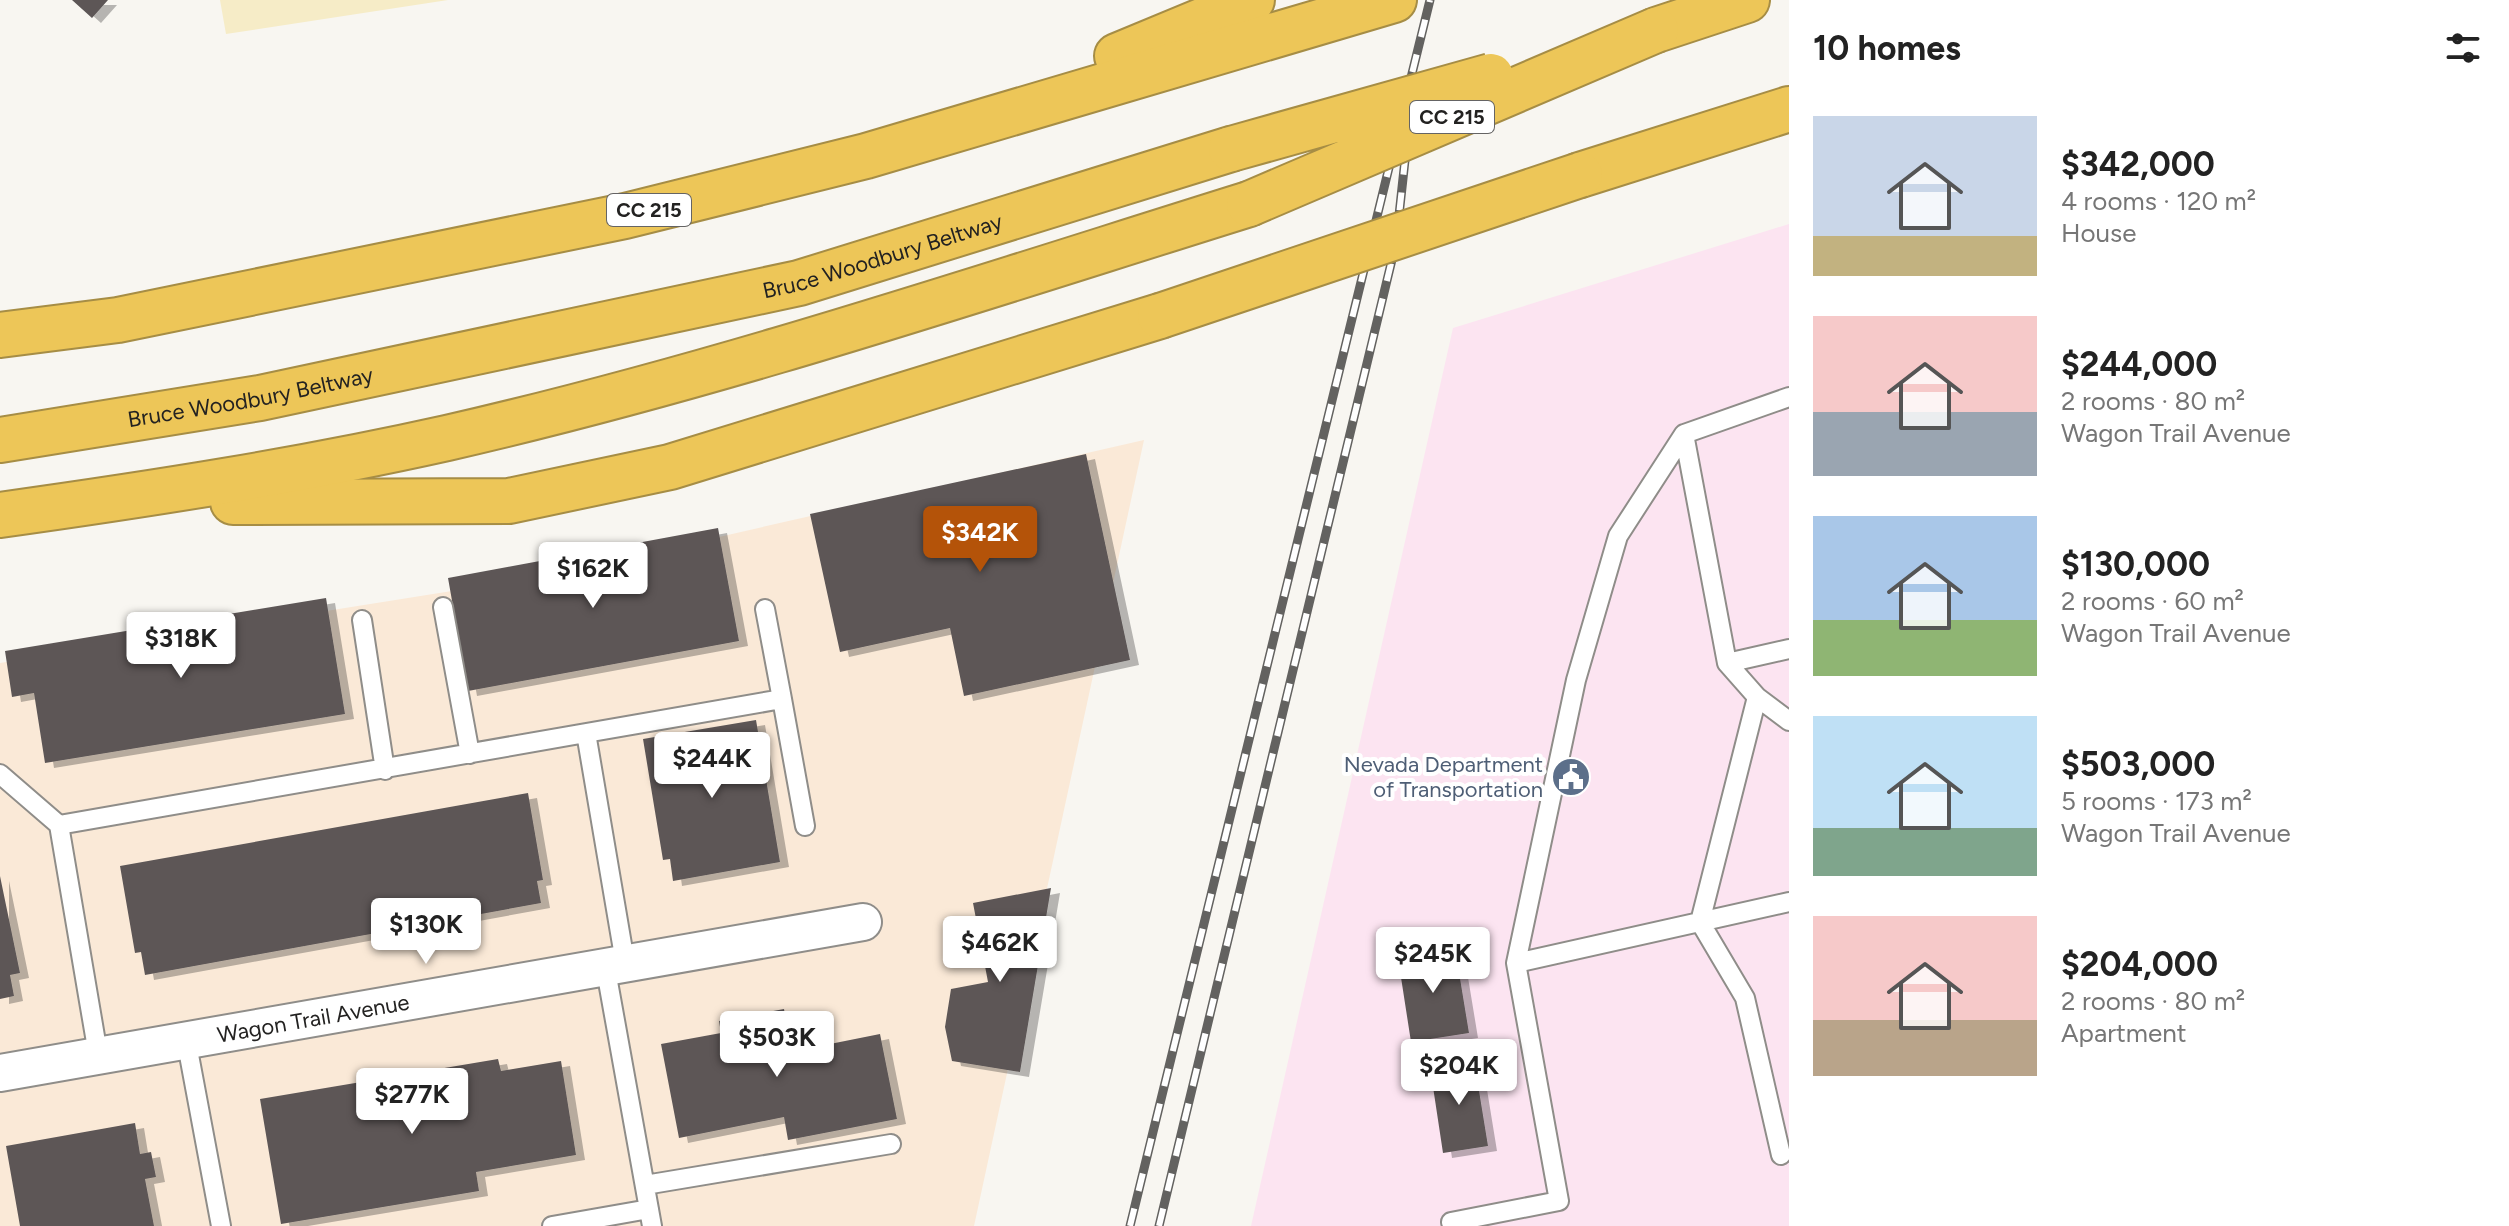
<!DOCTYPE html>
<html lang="en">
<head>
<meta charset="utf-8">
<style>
	body { margin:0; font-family:Figtree,sans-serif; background:#f2f2f2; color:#222; height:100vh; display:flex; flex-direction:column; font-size:30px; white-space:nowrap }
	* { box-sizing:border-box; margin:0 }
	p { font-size:26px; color:#767676 }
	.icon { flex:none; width:44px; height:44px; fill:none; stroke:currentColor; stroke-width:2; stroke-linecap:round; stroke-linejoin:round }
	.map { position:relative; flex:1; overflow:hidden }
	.details { display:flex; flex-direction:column; background:#fff; width:720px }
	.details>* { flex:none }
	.price { position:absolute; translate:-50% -68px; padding:0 18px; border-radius:8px; background:#fff; color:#222; font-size:26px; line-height:52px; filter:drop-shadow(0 2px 4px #0008) }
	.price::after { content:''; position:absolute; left:50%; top:48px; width:24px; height:18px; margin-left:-12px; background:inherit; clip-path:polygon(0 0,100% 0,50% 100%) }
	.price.current { background:#b45309; color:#fff }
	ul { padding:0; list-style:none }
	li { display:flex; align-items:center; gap:24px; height:200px; padding:0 24px }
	li span { display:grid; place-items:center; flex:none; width:224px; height:160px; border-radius:0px; color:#555 }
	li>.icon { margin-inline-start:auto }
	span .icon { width:96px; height:96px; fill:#fffc; stroke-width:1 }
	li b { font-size:34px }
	h2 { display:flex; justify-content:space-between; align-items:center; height:96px; padding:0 24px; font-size:34px }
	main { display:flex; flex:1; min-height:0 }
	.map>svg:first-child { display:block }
	.commercial { fill:#fce4f1 }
	.industrial { fill:#fae9d7 }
	.sand { fill:#f6ecc7 }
	.building { fill:#5d5757; filter:url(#shadow) }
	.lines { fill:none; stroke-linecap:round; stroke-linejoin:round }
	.lane-casing { stroke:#8f8d89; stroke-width:22 }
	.street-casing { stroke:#8f8d89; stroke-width:40 }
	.highway-casing { stroke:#a68d45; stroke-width:48 }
	.lane { stroke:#fff; stroke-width:18 }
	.street { stroke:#fff; stroke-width:36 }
	.highway { stroke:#edc658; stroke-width:44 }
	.rail-casing { stroke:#636260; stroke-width:9 }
	.rail { stroke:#fff; stroke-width:6; stroke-dasharray:18; stroke-linecap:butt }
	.highway-bridge-casing { stroke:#a68d45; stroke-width:48; stroke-linecap:butt }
	.highway-bridge { stroke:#edc658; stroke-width:44 }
	.labels { text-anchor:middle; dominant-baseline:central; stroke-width:8; stroke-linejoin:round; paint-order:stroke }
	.shield { fill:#fff; stroke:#656464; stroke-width:2 }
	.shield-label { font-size:20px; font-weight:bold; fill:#232221 }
	.street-label { font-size:22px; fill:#232221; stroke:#fff }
	.service-label { font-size:22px; fill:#4e5e75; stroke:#fff; text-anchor:end }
</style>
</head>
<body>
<main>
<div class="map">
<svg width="1789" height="1226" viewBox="0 0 1789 1226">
	<defs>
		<filter id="shadow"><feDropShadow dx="9" dy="5" stdDeviation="0" flood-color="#0004"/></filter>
	</defs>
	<rect width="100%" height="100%" fill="#f8f6f1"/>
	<path class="commercial" d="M1789,224V1226H1251L1453,328Z"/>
	<path class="industrial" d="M1144,440L974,1226H0V663L552,575Z"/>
	<path class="sand" d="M220,0H448L226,34Z"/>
	<path class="building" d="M72,0H108L92,18Z
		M1086,454L1130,660L964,696L950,628L840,652L810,514Z
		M718,528L739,641L468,691L448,578Z
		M326,598L345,714L45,763L34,693L12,697L5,651Z
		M756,720L780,862L673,881L670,859L663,860L643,739Z
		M528,793L543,880L537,881L541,903L145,975L141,952L135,953L120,866Z
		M0,876L20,973L10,975L14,996L0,999Z
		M1051,888L1020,1072L952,1061L945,1027L951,989L988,982L973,903Z
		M1455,948L1469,1033L1411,1042L1398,958Z
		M784,1009L787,1026L803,1023L806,1035L822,1031L825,1045L880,1034L897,1119L788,1140L784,1117L679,1138L661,1044L721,1033L719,1021Z
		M498,1059L501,1071L561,1061L576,1155L476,1172L479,1191L281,1224L260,1099Z
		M1474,1060L1488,1146L1443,1153L1430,1067Z
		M135,1123L140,1154L151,1152L156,1177L145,1179L154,1226H20L6,1146Z"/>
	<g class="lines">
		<g class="lane-casing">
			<path id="lane" d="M1789,397L1684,434L1618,536L1576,680L1516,963L1789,902
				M1684,434L1727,663
				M443,607L470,754
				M765,609L782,699
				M362,620L385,770
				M1789,649L1727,663L1757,697L1789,721
				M1757,697L1700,922L1745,998L1781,1155
				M0,774L59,825
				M625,962L586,733L782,699L805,826
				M605,965L652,1226
				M186,1039L221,1226
				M98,1054L59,825L586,733
				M645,1185L891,1144
				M1451,1222L1559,1201L1516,963
				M552,1226L649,1209"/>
		</g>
		<g class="street-casing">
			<g id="street">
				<path id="s1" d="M0,1073L863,922"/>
			</g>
		</g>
		<g class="highway-casing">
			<g id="highway">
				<path d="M1656,30L1747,0"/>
				<path d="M1117,56L1252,0"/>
				<path d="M1580,175L1789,109"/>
				<path d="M0,335L118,320L625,216L866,156L1394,0"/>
				<path id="s2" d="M0,440L260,398L799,283L1231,149"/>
				<path d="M233,502L509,501L670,467L1160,316"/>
				<path d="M0,515C150,494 299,471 447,438C718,376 983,287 1249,204"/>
			</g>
		</g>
		<use href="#lane" class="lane"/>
		<use href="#street" class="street"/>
		<use href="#highway" class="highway"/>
		<g class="rail-casing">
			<path id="rail" d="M1130,1226L1430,0
				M1159,1226L1396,243L1409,123"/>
		</g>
		<use href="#rail" class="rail"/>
		<g class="highway-bridge-casing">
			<path id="highway-bridge" d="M1231,149L1491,76
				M1249,204L1656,30
				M1160,316L1580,175"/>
		</g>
		<use href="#highway-bridge" class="highway-bridge"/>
	</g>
	<defs>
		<g id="civic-disc" transform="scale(2)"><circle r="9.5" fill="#5c6f8a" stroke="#fff"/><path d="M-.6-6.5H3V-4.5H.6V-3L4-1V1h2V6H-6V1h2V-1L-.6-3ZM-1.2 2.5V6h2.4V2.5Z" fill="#fff"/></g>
	</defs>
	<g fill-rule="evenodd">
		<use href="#civic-disc" x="1571" y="777"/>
	</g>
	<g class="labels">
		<g class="shield">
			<rect x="1410" y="101" width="84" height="32" rx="6"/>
			<rect x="607" y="194" width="84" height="32" rx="6"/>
		</g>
		<g class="shield-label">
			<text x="1452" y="117">CC 215</text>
			<text x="649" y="210">CC 215</text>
		</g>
		<g class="street-label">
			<text stroke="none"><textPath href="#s2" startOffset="902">Bruce Woodbury Beltway</textPath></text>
			<text stroke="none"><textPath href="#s2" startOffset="254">Bruce Woodbury Beltway</textPath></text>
			<text stroke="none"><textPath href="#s1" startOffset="318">Wagon Trail Avenue</textPath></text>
		</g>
		<g class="service-label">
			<text x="1543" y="764">Nevada Department<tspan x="1543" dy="25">of Transportation</tspan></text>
		</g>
	</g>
</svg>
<b class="price current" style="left:980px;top:574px">$342K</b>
<b class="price" style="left:593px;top:610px">$162K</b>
<b class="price" style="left:181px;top:680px">$318K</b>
<b class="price" style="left:712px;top:800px">$244K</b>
<b class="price" style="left:426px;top:966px">$130K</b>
<b class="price" style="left:1000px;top:984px">$462K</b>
<b class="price" style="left:1433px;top:995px">$245K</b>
<b class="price" style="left:777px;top:1079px">$503K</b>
<b class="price" style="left:1459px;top:1107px">$204K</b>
<b class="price" style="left:412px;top:1136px">$277K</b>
</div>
<section class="details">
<h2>10 homes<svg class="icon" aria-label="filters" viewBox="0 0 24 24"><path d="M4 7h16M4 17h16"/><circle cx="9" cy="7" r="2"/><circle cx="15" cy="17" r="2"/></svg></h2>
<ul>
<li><span style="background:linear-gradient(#c9d6e8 75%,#c2b280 0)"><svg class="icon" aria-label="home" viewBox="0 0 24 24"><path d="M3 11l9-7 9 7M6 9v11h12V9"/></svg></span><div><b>$342,000</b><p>4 rooms · 120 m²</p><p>House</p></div></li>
<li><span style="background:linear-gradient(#f6c9c9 60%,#9aa5b1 0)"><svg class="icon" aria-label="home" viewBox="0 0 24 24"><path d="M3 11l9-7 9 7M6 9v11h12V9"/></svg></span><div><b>$244,000</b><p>2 rooms · 80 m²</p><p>Wagon Trail Avenue</p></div></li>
<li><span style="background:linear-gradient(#a9c7e8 65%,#8fb573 0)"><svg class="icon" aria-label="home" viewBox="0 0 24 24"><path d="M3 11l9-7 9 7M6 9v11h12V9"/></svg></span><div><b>$130,000</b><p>2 rooms · 60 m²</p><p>Wagon Trail Avenue</p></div></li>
<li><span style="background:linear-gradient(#bfe0f5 70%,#7fa58c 0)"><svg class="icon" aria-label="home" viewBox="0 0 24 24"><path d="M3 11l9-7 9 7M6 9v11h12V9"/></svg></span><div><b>$503,000</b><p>5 rooms · 173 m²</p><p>Wagon Trail Avenue</p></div></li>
<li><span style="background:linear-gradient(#f6c9c9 65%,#b9a48a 0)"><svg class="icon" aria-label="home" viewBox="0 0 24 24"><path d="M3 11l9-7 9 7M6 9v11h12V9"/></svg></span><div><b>$204,000</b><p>2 rooms · 80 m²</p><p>Apartment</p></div></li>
</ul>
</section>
</main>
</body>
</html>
